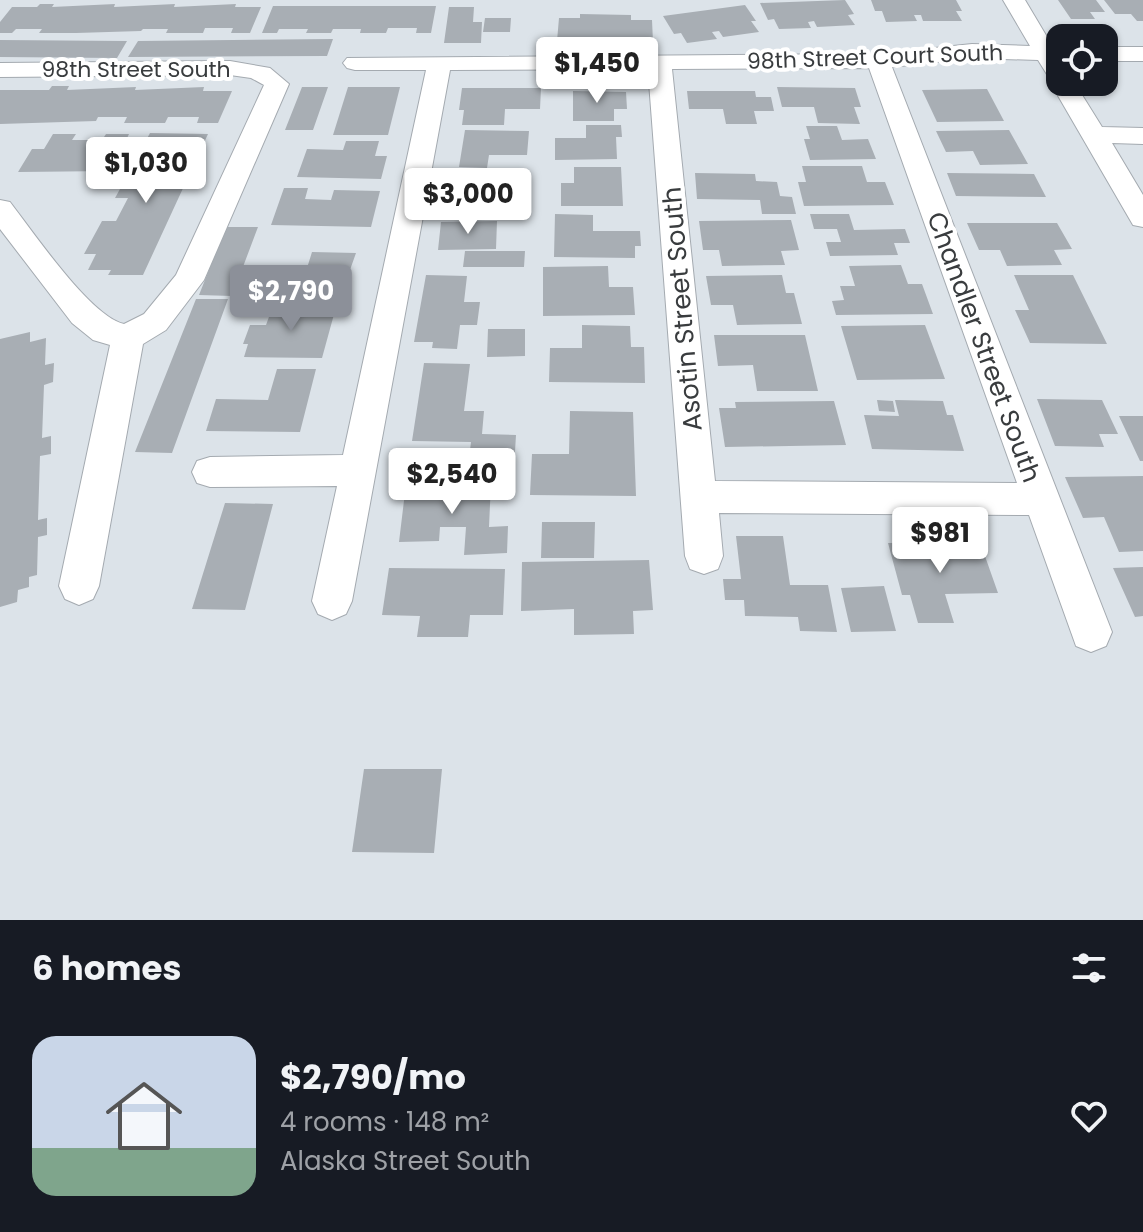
<!DOCTYPE html>
<html lang="en">
<head>
<meta charset="utf-8">
<style>
	body { margin:0; font-family:Poppins,sans-serif; background:#20242c; color:#f1f3f6; height:100vh; display:flex; flex-direction:column; font-size:30px; white-space:nowrap }
	* { box-sizing:border-box; margin:0 }
	p { font-size:26px; color:#9ea1a6 }
	.icon { flex:none; width:44px; height:44px; fill:none; stroke:currentColor; stroke-width:2; stroke-linecap:round; stroke-linejoin:round }
	.map { position:relative; height:920px; overflow:hidden }
	.panel { display:flex; flex-direction:column; background:#171b24; flex:1 }
	.panel>* { flex:none }
	.tools { position:absolute; left:1046px; top:24px; display:grid; gap:16px }
	.tools a { display:grid; place-items:center; width:72px; height:72px; border-radius:16px; background:#171b24; box-shadow:0 2px 6px #0004; font-size:40px }
	.price { position:absolute; translate:-50% -68px; padding:0 18px; border-radius:8px; background:#fff; color:#222; font-size:26px; line-height:52px; filter:drop-shadow(0 2px 4px #0008) }
	.price::after { content:''; position:absolute; left:50%; top:48px; width:24px; height:18px; margin-left:-12px; background:inherit; clip-path:polygon(0 0,100% 0,50% 100%) }
	.price.current { background:#8c9099; color:#fff }
	ul { padding:0; list-style:none }
	li { display:flex; align-items:center; gap:24px; height:200px; padding:0 32px }
	li span { display:grid; place-items:center; flex:none; width:224px; height:160px; border-radius:24px; color:#555 }
	li>.icon { margin-inline-start:auto }
	span .icon { width:96px; height:96px; fill:#fffc; stroke-width:1 }
	li b { font-size:34px }
	h2 { display:flex; justify-content:space-between; align-items:center; height:96px; padding:0 32px; font-size:34px }
	.map>svg:first-child { display:block }
	.building { fill:#a8aeb4 }
	.lines { fill:none; stroke-linecap:round; stroke-linejoin:round }
	.minor-casing { stroke:#a4aab0; stroke-width:2 }
	.minor { fill:#fff; fill-rule:evenodd }
	.labels { text-anchor:middle; dominant-baseline:central; stroke-width:8; stroke-linejoin:round; paint-order:stroke }
	.far-street-label { font-size:22px; fill:#393c3e; stroke:#fff }
	.street-label { font-size:26px; fill:#393c3e; stroke:#fff }
</style>
</head>
<body>
<div class="map">
<svg width="1143" height="920" viewBox="0 0 1143 920">
	<rect width="100%" height="100%" fill="#dce3e9"/>
	<path class="building" d="M845,0L854,14L848,15L855,25L817,27L814,21L808,22L811,28L779,29L774,19L768,20L760,3Z
		M871,0H956L962,11H956L962,21H923L921,15H914L917,21L886,22L882,11H875Z
		M1058,0H1096L1105,12H1090L1095,19H1071Z
		M1104,0H1143V21H1137L1131,14H1115Z
		M40,4H54L52,7L115,4L114,7L175,4L174,7L236,4L235,7H261L250,33H231L233,28H205L203,33H166L168,29H143L141,31L76,33H39L42,29H16L12,33H0V22L12,7H37Z
		M745,5L756,21H751L759,32L723,37L719,31L712,32L717,39L687,43L681,33L674,34L663,16Z
		M273,6H436L431,33H416L417,28H388L386,33H360L361,29H333L331,33H306L308,29H279L277,33H262Z
		M449,7H474L473,22H482L481,43H444Z
		M580,14L631,15V20H652L653,42L557,41L559,18H580Z
		M485,18H511L510,32H483Z
		M333,39L327,56L128,57L138,41Z
		M0,40L127,41L117,58L0,57Z
		M52,86H69L67,90L136,87L135,90L204,87L203,91H232L218,123H197L199,117H168L165,123H124L127,117H98L96,121L0,124V90H49Z
		M302,87H328L313,130H285Z
		M348,87H400L388,135H333Z
		M777,87L855,88L861,107H854L860,124L818,123L814,107H782Z
		M462,88H541L540,109H505L504,125H462L464,110H459Z
		M987,89L1004,121L937,122L922,90Z
		M573,91L626,92L627,109H614V121H573Z
		M687,91H755L756,97H771L774,111H754L757,124H726L723,109H689Z
		M586,125H621L622,137H616L617,159L555,160V138H586Z
		M806,126H837L842,140L868,139L876,159L810,160L804,139H810Z
		M465,130L529,131L527,155H489L487,168L459,167Z
		M1009,130L1028,164L980,165L973,151L946,152L936,131Z
		M150,133L208,134L143,275H108L111,270H88L96,254H84L102,221H116L128,198H115L130,171H142L154,148H142Z
		M53,134H76L72,140H102L106,134H129L111,171L18,172L32,149H44Z
		M346,141H379L375,156H387L381,179L297,177L307,149L343,150Z
		M802,166H862L867,182H885L894,205L804,206L798,182H806Z
		M574,167H621L623,206H561V183H574Z
		M695,173L755,174L756,181L777,182L780,196L792,197L796,214H762L760,200L697,199Z
		M947,173L1034,174L1046,197L956,196Z
		M447,174L530,175L528,197H504L503,214H448L450,197H444Z
		M284,188H308L305,199L331,200L334,190L380,191L371,227L271,225Z
		M555,214L593,215V231H640L641,246H635V258L554,257Z
		M810,214H849L854,230L905,229L910,243H894L898,255L830,256L826,242H841L837,229H814Z
		M791,220L799,250L781,251L785,265L722,266L719,250H703L699,221Z
		M497,221L496,249L438,250L441,222Z
		M967,223H1057L1072,249L1054,250L1062,265L1007,266L1000,250H979Z
		M226,227H258L232,296L199,295Z
		M465,251H525L524,267H463Z
		M312,252L356,253L340,298L298,297Z
		M901,265L908,284H922L933,314L836,315L832,301L844,300L840,286H855L849,266Z
		M256,266L284,267L275,297L245,296Z
		M608,266L609,287H633L635,315L543,316V267Z
		M426,275L467,276L464,302H480L477,325H460L457,349L432,348L433,342H414Z
		M782,275L786,293H794L802,324L737,325L733,305H711L706,276Z
		M1014,275H1073L1107,344L1030,343L1015,310H1029Z
		M196,299H228L172,453L135,452Z
		M273,306L336,307L322,358L244,357L248,344H243L250,325H266Z
		M582,325L630,326L631,347H644L645,383L549,382L550,348H582Z
		M925,325L945,379L857,380L841,326Z
		M488,329H525V356L487,357Z
		M30,332V342L46,338L45,365L54,363L53,382L44,385L42,438L51,436V454L40,456L38,520L47,518V535L38,537L37,575L29,577V587L18,590L17,602L0,607V339Z
		M714,335H805L818,391H757L753,365L718,366Z
		M424,363L470,364L464,411H484L482,434L516,435L514,468L468,467L471,442L412,441Z
		M277,369H316L300,432L206,431L216,399L268,400Z
		M1037,399L1102,400L1118,434H1099L1104,447L1055,446Z
		M877,400L893,401L895,412L879,411Z
		M895,400L943,401L947,415H953L964,451L872,449L864,415L899,416Z
		M834,401L846,445L725,447L719,408H736L735,402Z
		M570,411L633,412L636,496L530,495L532,454H569Z
		M1119,416H1143V461H1140Z
		M1143,476V551L1119,552L1104,517L1083,518L1065,477Z
		M491,483L489,527L508,526L507,553L464,555L466,527H440L439,541L399,542L406,484Z
		M225,503L273,504L245,610L192,609Z
		M542,522H595L594,558H541Z
		M736,536H783L790,585H828L837,632L800,631L798,617L745,616L744,600H725L723,579H741Z
		M980,542L998,593L945,594L954,623H918L910,595H902L888,543Z
		M649,560L653,610L633,611L634,634L574,635V609L521,611L522,562Z
		M1143,567V616L1135,617L1113,568Z
		M389,568L505,569L503,615H470L468,637H417L420,616L382,615Z
		M884,586L896,631L851,632L841,588Z
		M364,769H442L434,853L352,852Z"/>
	<g class="lines">
		<g class="minor-casing">
			<path id="minor" d="M1003,0H1025L1053,47H1060V82H1074L1102,127L1143,128V144L1112,143L1143,195V227L1133,225L1050,82L1053,77L1048,76L1038,60L972,58L892,67L1112,632L1106,646L1091,652L1076,646L1029,515L719,513L723,556L718,569L704,574L690,569L685,556L648,69L450,70L352,601L346,614L332,620L318,614L312,601L337,486L210,487L197,483L192,472L197,461L210,457L343,455L426,70H355L347,68L343,63L347,58L878,54L972,44L1030,46ZM869,68L1017,483L715,481L672,69Z
				M1104,47H1143V61H1104Z
				M230,61L270,68L289,84L204,280L166,330L143,344L99,586L93,599L79,605L65,599L59,586L110,345L93,340L72,323L0,229V200L10,202C33,232 91,317 124,324L144,314L176,275L264,85L251,78L230,75L0,77V63Z"/>
		</g>
		<use href="#minor" class="minor"/>
	</g>
	<g class="labels">
		<g class="far-street-label">
			<text transform="translate(875 57) rotate(-2)">98th Street Court South</text>
			<text x="136" y="69">98th Street South</text>
		</g>
		<g class="street-label">
			<text transform="translate(682 309) rotate(-95)">Asotin Street South</text>
			<text transform="translate(984 347) rotate(70)">Chandler Street South</text>
		</g>
	</g>
</svg>
<div class="tools">
<a><svg class="icon" aria-label="locate" viewBox="0 0 24 24"><circle cx="12" cy="12" r="6"/><path d="M12 2v4M12 18v4M2 12h4M18 12h4"/></svg></a>
</div>
<b class="price" style="left:597px;top:105px">$1,450</b>
<b class="price" style="left:146px;top:205px">$1,030</b>
<b class="price" style="left:468px;top:236px">$3,000</b>
<b class="price current" style="left:291px;top:333px">$2,790</b>
<b class="price" style="left:452px;top:516px">$2,540</b>
<b class="price" style="left:940px;top:575px">$981</b>
</div>
<section class="panel">
<h2>6 homes<svg class="icon" aria-label="filters" viewBox="0 0 24 24"><path d="M4 7h16M4 17h16"/><circle cx="9" cy="7" r="2"/><circle cx="15" cy="17" r="2"/></svg></h2>
<ul>
<li><span style="background:linear-gradient(#c9d6e8 70%,#7fa58c 0)"><svg class="icon" aria-label="home" viewBox="0 0 24 24"><path d="M3 11l9-7 9 7M6 9v11h12V9"/></svg></span><div><b>$2,790/mo</b><p>4 rooms · 148 m²</p><p>Alaska Street South</p></div><svg class="icon" aria-label="heart" viewBox="0 0 24 24"><path d="M12 20l-8-8c-3-5 5-10 8-4 3-6 11-1 8 4z"/></svg></li>
</ul>
</section>
</body>
</html>
